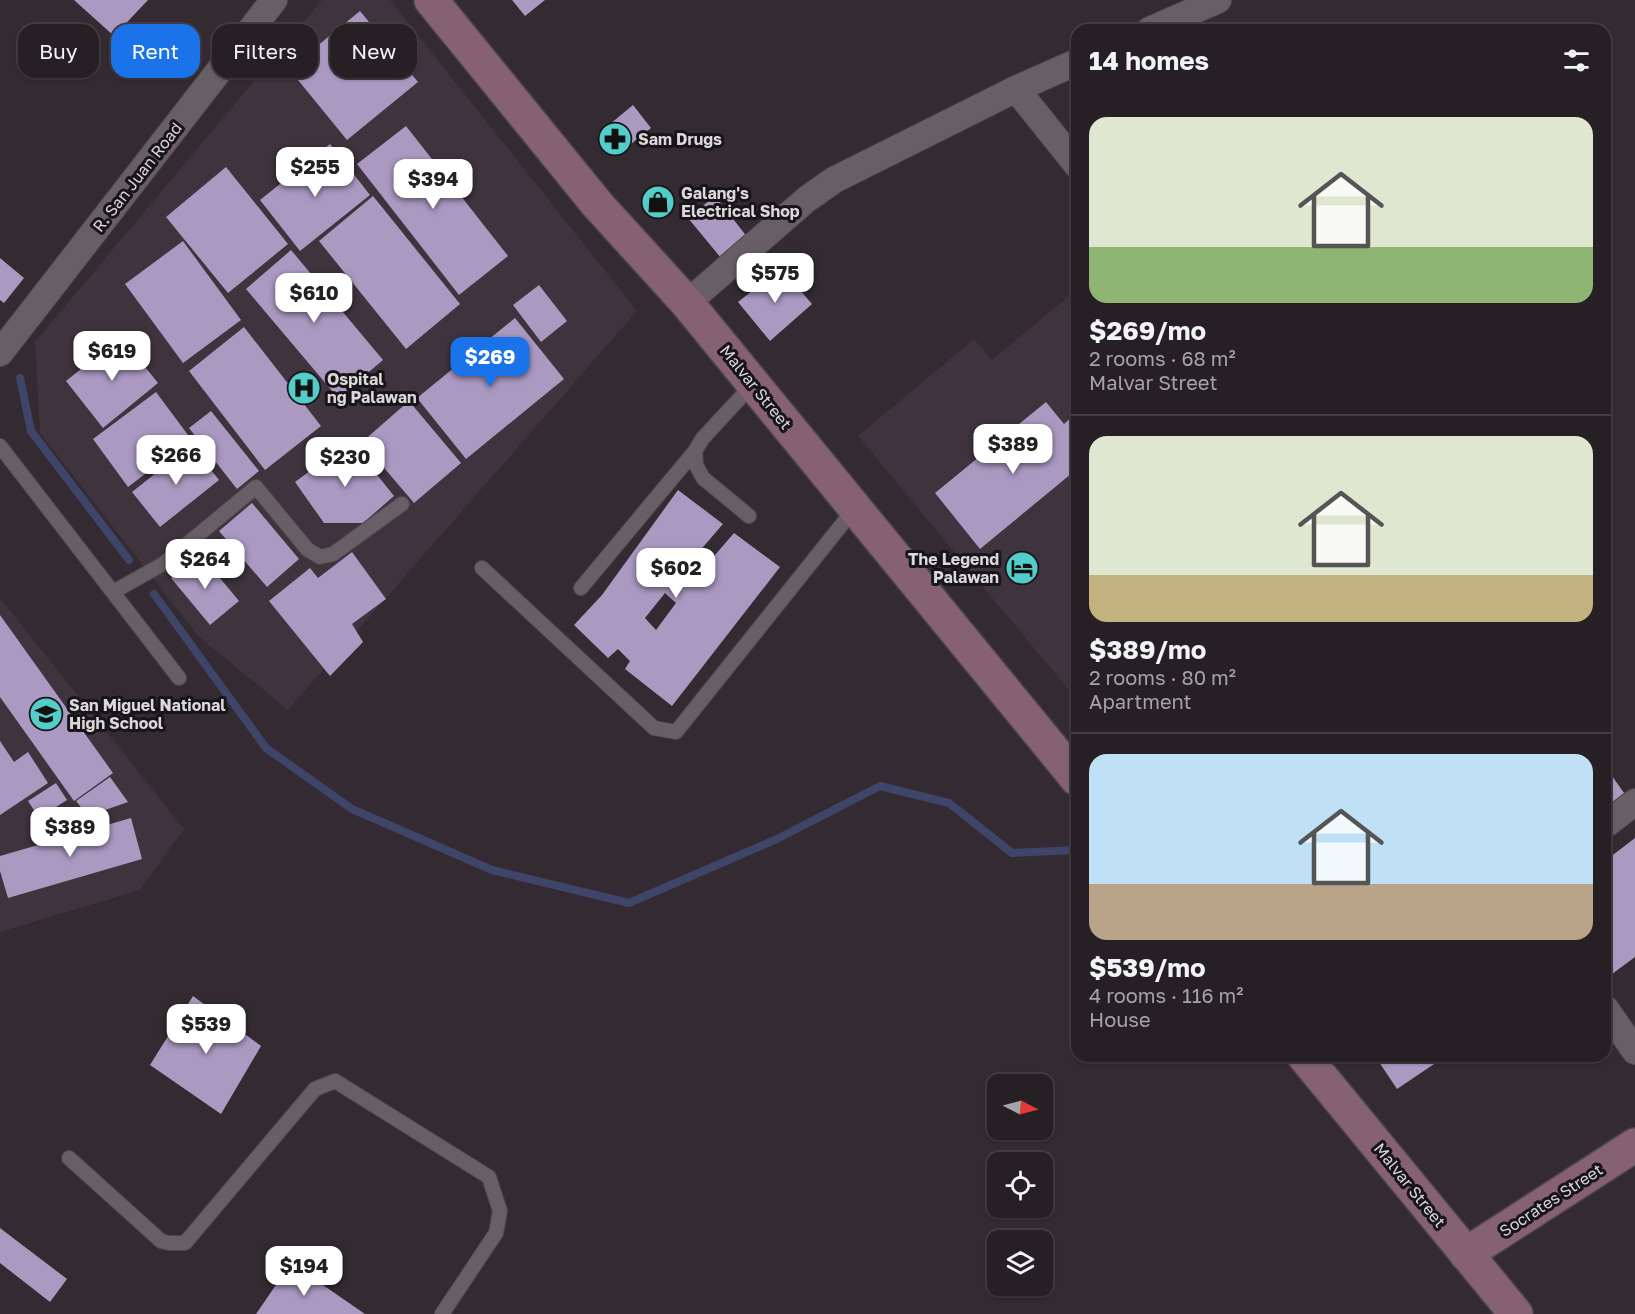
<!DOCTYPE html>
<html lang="en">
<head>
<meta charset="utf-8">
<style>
	body { margin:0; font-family:"Golos Text",sans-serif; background:#2e282d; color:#f1f3f6; height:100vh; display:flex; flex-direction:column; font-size:22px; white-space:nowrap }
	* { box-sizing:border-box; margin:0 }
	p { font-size:20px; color:#a4a3a7 }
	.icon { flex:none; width:33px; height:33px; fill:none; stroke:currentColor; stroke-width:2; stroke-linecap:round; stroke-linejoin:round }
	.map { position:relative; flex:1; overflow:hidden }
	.side { position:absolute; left:1071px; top:24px; width:540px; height:1038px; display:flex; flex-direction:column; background:#262025; border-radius:18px; box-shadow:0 2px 4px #0004,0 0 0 2px #423e42 }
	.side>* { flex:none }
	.banner { position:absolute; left:18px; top:24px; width:570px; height:54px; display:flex; gap:12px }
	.needle { width:39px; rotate:96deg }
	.fabs { position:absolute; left:987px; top:1074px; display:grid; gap:12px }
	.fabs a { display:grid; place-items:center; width:66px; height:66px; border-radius:12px; background:#262025; box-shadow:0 2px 4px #0004,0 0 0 2px #423e42; font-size:30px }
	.price { position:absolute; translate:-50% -51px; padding:0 14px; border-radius:12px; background:#fff; color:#222; font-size:20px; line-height:39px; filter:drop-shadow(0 2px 3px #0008) }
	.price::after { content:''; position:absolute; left:50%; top:36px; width:18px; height:14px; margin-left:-9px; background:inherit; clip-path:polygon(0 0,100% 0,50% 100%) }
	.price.on { background:#1a73e8; color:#fff }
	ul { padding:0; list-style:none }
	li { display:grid; align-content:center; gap:12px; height:318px; padding:0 18px }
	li+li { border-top:2px solid #423e42 }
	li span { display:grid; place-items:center; height:186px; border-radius:18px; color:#555 }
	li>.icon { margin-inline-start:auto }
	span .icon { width:108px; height:108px; fill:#fffc; stroke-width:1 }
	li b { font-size:26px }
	h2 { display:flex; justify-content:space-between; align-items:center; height:72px; padding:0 18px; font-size:26px }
	.chip { padding:0 21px; border-radius:18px; background:#262025; box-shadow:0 2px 4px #0004,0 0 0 2px #423e42; font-size:21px; line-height:54px }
	.chip.on { background:#1a73e8; color:#fff }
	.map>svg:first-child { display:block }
	.built { fill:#3f333d }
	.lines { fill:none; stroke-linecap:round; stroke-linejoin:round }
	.stream { stroke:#3f4469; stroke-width:8 }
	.building { fill:#ab99c2; fill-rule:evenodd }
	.lane-casing { stroke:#4d474b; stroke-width:16 }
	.street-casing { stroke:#4d474b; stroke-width:28 }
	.secondary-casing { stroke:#4d474b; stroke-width:36 }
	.lane { stroke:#685f66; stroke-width:14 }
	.street { stroke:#685f66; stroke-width:26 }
	.secondary { stroke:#866170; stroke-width:33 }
	.labels { text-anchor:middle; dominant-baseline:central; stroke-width:6; stroke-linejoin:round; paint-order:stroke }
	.poi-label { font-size:16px; font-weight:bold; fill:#dcd7db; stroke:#181518; text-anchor:start }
	.street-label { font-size:16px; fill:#dcd7db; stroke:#181518 }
</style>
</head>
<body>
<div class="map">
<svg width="1635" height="1314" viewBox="0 0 1635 1314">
	<rect width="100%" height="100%" fill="#332b31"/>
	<path class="built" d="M322,0H390L637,311L288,710L198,636L40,433L35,342Z
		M1077,289V700L858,436L974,339L992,360Z
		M0,598L184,829L140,890L0,932Z"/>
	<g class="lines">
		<path class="stream" d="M20,378L31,431L129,560
			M154,594L266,748L352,809L492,870L629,903L777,839L880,786L949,803L1012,853L1076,850"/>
	</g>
	<path class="building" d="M74,0H148L114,36Z
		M512,0H545L525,16Z
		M360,11L418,82L347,140L289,69Z
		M633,105L651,128L616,156L598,134Z
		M406,126L508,256L459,295L357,164Z
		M330,144L370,195L300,251L260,200Z
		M226,167L288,244L228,293L166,217Z
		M373,196L460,304L406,349L319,241Z
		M715,196L752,243L726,264L688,218Z
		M183,241L241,320L183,363L125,284Z
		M291,250L383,360L338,398L246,289Z
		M0,258L24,278L4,303L0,300Z
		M781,268L812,304L770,341L738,302Z
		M539,285L567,321L541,342L513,305Z
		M515,318L564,379L466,459L417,398Z
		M244,327L321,426L265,470L189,371Z
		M121,337L158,383L103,428L66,381Z
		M156,392L191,439L128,487L93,439Z
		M409,401L461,463L414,503L362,442Z
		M1046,402L1064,424L1073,416L1077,421V469L980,549L935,493Z
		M211,411L259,471L237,489L189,428Z
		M350,441L394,496L363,523H324L295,482Z
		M191,445L219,480L160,527L132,492Z
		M678,490L723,524L691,561L702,570L734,533L780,567L672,706L625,669L630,661L618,649L608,658L574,625L602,595ZM665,593L676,603L656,630L645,618Z
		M252,503L299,559L267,587L219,531Z
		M352,552L386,599L352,624L363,642L330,676L269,601L310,568L318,578Z
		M200,554L239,601L210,625L171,578Z
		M0,615L113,773L74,801L0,697Z
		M0,741L14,762L28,752L48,783L0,815Z
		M1605,766L1629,800L1605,818Z
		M110,777L128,802L88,816L76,801Z
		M56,783L67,800L39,818L28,801Z
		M131,818L142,859L8,898L0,871V856Z
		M1635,838V957L1612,974L1605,965V861Z
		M193,996L261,1046L221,1114L150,1065Z
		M1375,1056H1446L1397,1089Z
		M0,1228L67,1279L50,1302L0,1263Z
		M291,1263L365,1314H256Z"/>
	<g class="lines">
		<g class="lane-casing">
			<path id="lane" d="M0,446L179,678
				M749,516L703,478L696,465L695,451L703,438L753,384
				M482,568L654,728L676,732L855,508
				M581,588L695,451
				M113,592L163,564L256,487L307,549L320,557L333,554L402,504
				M69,1158L161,1241L169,1243H185L315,1089L335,1081L489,1177L500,1211L496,1233L442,1314"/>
		</g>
		<g class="street-casing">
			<path id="street" d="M1150,30L1218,0
				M1016,89L1077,165
				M687,303L807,199L834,180L1016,89L1077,62
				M0,353L274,0
				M1605,825L1635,802
				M1605,1008L1635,1051"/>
		</g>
		<g class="secondary-casing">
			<path id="secondary" d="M431,0L597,204L687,303L1077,779
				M1304,1056L1516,1314
				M1466,1254L1635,1145"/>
		</g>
		<use href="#lane" class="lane"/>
		<use href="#street" class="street"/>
		<use href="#secondary" class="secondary"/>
	</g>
	<defs>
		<g id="pharmacy-disc" transform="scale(1.725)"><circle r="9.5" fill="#53cdca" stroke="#181518"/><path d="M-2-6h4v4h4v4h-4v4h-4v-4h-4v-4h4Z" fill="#111"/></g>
		<g id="shop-disc" transform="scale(1.725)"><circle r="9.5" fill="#53cdca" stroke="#181518"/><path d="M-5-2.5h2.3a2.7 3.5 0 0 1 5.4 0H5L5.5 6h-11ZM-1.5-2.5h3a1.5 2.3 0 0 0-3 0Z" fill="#111"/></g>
		<g id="hospital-disc" transform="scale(1.725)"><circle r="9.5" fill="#53cdca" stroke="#181518"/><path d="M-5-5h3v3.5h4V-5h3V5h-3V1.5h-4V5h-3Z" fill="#111"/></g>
		<g id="hotel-disc" transform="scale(1.725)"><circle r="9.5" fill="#53cdca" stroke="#181518"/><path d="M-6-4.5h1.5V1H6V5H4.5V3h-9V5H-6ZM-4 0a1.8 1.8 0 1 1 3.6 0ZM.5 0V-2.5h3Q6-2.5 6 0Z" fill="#111"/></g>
		<g id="school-disc" transform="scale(1.725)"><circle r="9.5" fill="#53cdca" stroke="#181518"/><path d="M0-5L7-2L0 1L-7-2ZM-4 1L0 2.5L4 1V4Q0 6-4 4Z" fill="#111"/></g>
	</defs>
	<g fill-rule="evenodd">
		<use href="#pharmacy-disc" x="615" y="139"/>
		<use href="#shop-disc" x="658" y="202"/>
		<use href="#hospital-disc" x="304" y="388"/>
		<use href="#hotel-disc" x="1022" y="568"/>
		<use href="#school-disc" x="46" y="714"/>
	</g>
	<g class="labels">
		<g class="poi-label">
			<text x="638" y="139">Sam Drugs</text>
			<text x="681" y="193">Galang's<tspan x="681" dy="18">Electrical Shop</tspan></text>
			<text x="327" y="379">Ospital<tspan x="327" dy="18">ng Palawan</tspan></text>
			<text x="999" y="559" text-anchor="end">The Legend<tspan x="999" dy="18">Palawan</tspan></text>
			<text x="69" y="705">San Miguel National<tspan x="69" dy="18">High School</tspan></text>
		</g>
		<g class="street-label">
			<text transform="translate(137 177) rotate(-52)">R. San Juan Road</text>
			<text transform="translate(756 387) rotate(51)">Malvar Street</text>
			<text transform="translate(1410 1185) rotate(51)">Malvar Street</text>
			<text transform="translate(1551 1200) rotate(-33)">Socrates Street</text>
		</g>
	</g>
</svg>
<div class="fabs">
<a><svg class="needle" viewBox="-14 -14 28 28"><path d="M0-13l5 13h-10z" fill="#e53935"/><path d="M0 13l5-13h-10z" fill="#a4a3a7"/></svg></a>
<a><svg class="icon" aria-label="locate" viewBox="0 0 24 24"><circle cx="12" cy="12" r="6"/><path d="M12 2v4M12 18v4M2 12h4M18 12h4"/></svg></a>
<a><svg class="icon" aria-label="layers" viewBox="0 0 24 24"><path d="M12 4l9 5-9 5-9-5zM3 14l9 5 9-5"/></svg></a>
</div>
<b class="price" style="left:315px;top:198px">$255</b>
<b class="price" style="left:433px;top:210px">$394</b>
<b class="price" style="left:775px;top:304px">$575</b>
<b class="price" style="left:314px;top:324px">$610</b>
<b class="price" style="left:112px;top:382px">$619</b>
<b class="price on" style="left:490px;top:388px">$269</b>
<b class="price" style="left:1013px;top:475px">$389</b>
<b class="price" style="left:176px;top:486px">$266</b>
<b class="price" style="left:345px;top:488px">$230</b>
<b class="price" style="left:205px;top:590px">$264</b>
<b class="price" style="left:676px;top:599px">$602</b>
<b class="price" style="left:70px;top:858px">$389</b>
<b class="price" style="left:206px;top:1055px">$539</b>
<b class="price" style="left:304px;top:1297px">$194</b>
<div class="banner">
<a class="chip">Buy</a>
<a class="chip on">Rent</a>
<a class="chip">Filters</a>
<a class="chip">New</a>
</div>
<section class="side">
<h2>14 homes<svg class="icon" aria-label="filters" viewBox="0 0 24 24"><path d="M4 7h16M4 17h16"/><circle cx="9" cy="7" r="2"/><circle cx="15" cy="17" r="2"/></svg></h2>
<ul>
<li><span style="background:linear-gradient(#dfe7d0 70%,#8fb573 0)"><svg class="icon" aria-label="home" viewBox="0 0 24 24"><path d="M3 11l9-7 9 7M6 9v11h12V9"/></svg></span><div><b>$269/mo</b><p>2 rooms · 68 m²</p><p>Malvar Street</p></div></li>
<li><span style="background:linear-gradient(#dfe7d0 75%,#c2b280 0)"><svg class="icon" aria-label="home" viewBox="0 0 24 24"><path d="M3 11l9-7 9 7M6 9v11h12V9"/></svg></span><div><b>$389/mo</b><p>2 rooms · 80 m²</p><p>Apartment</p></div></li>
<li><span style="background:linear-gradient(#bfe0f5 70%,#b9a48a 0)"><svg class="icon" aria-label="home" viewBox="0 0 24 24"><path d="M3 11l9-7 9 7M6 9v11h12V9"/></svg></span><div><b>$539/mo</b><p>4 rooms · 116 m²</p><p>House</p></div></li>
</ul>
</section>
</div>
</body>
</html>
